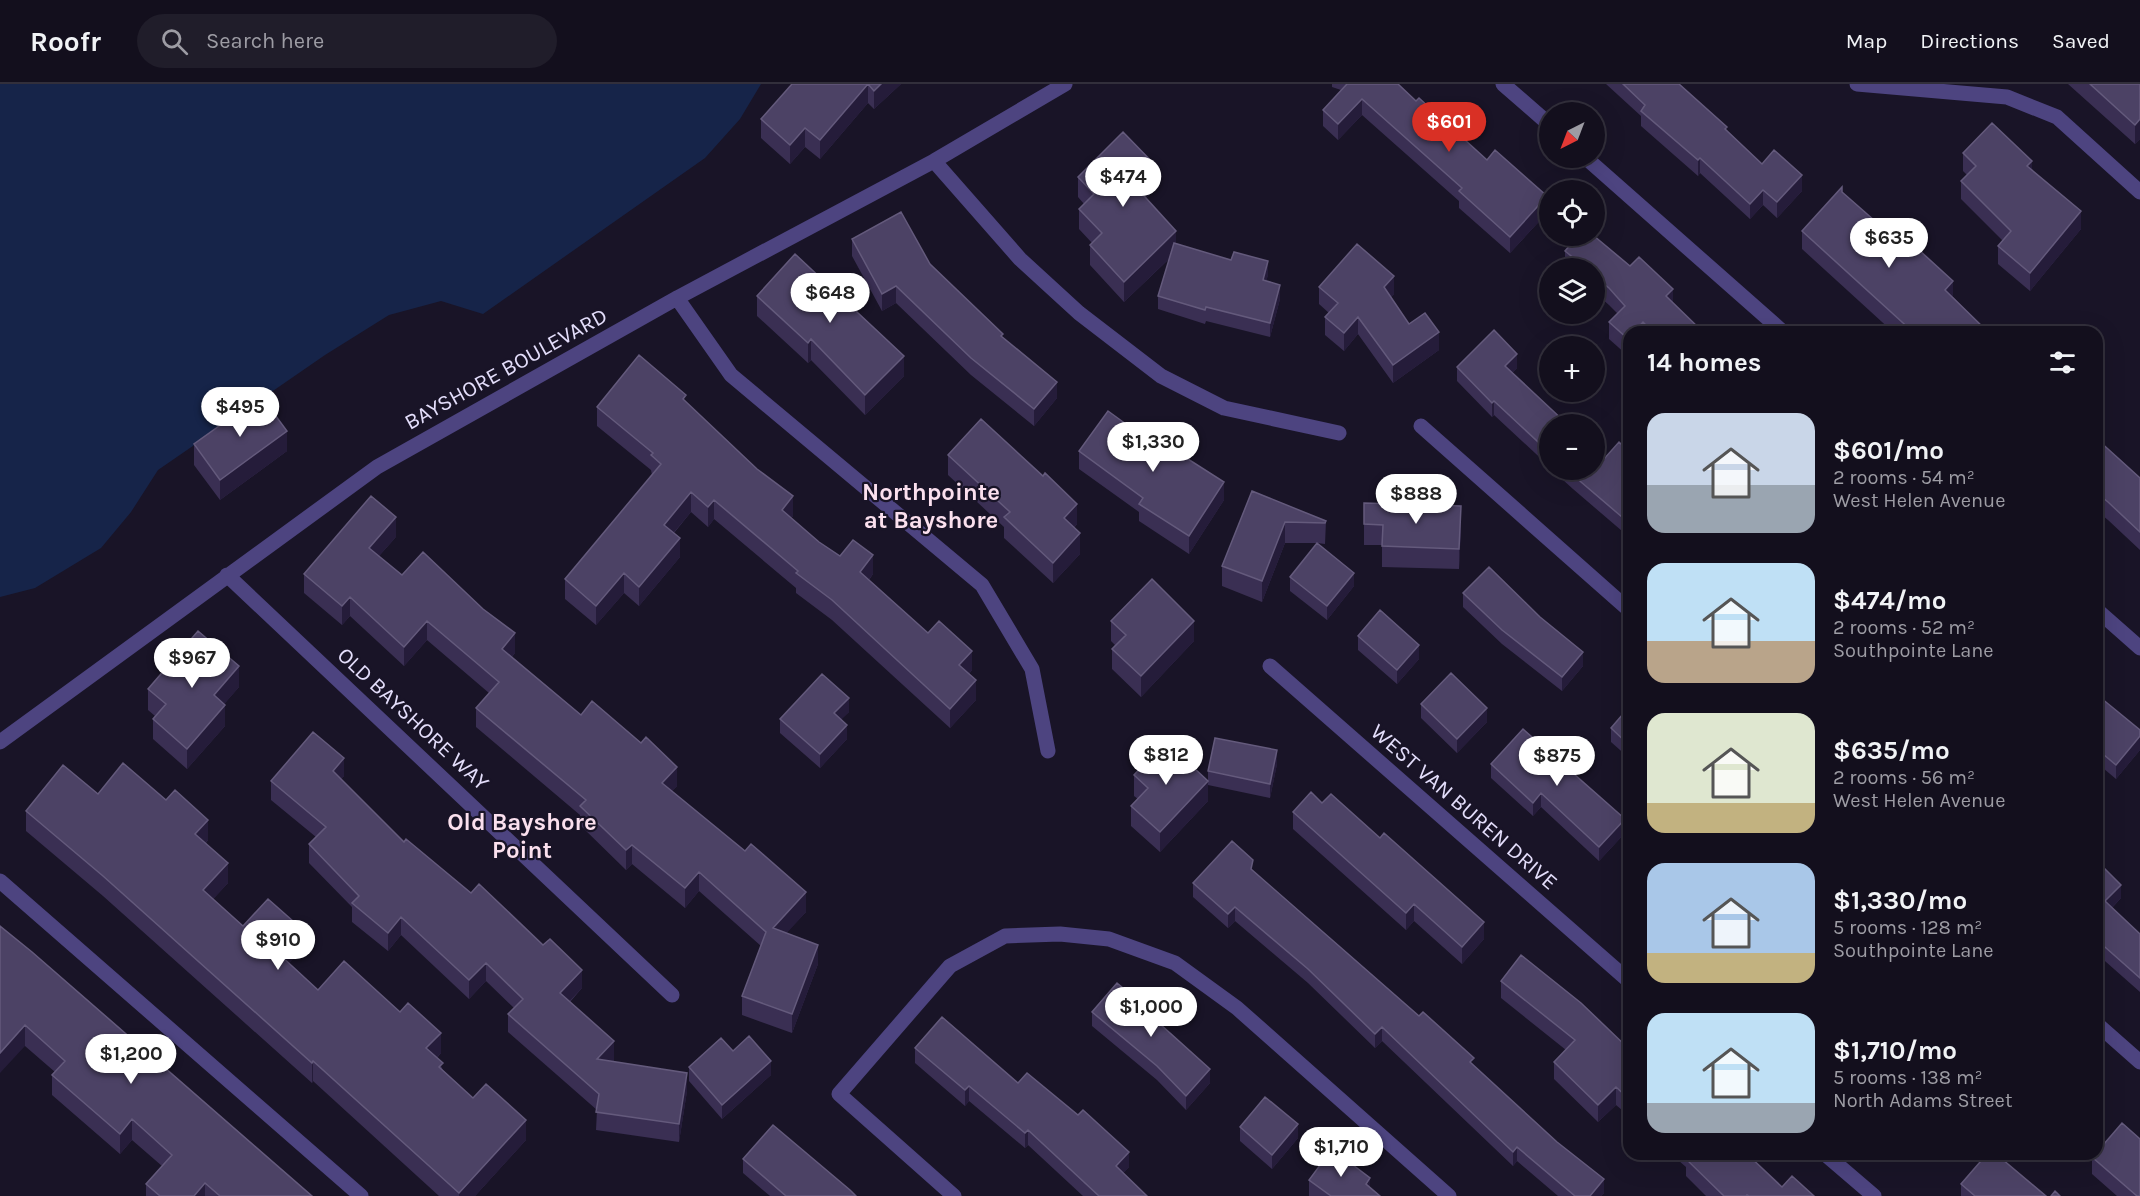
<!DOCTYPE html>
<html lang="en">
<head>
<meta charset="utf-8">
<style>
	body { margin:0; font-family:Karla,sans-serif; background:#201d2a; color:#f1f3f6; height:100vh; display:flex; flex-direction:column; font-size:22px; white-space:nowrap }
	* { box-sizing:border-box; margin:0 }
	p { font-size:20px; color:#9d9ca4 }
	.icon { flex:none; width:33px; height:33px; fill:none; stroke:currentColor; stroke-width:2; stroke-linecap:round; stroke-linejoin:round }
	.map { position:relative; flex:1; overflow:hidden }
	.details { position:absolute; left:1623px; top:242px; width:480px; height:834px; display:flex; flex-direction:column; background:#130f1d; border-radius:18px; box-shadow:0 6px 24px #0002,0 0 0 2px #322f3b }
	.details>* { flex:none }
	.needle { width:39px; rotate:222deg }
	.fabs { position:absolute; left:1539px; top:18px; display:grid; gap:12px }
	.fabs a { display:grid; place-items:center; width:66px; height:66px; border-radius:50%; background:#130f1d; box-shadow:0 6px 24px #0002,0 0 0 2px #322f3b; font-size:30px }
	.price { position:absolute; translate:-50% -51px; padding:0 14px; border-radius:21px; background:#fff; color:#222; font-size:20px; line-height:39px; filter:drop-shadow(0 2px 3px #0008) }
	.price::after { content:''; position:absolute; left:50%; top:36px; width:18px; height:14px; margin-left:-9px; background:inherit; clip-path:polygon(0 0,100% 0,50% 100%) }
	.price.active { background:#d93025; color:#fff }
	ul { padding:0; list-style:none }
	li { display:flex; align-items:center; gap:18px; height:150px; padding:0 24px }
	li span { display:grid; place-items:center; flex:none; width:168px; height:120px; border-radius:18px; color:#555 }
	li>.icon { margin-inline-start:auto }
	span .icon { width:72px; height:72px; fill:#fffc; stroke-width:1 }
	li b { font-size:26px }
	h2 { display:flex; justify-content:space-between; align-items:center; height:72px; padding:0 24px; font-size:26px }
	header { display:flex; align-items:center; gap:36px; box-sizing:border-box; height:84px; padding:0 30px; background:#130f1d; border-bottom:2px solid #322f3b }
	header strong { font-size:28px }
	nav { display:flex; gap:33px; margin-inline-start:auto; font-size:21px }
	.search { width:420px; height:54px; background:#201d2a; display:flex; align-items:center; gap:15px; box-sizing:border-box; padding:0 21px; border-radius:33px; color:#9d9ca4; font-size:22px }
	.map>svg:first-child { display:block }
	.water { fill:#162449 }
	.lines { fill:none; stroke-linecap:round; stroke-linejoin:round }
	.minor { stroke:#4d4480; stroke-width:15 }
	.wall { fill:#3a2f53 }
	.shaded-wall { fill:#251c3a }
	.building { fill:#4c4265; stroke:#645a7c; stroke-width:1.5 }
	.labels { text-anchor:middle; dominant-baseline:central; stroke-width:4.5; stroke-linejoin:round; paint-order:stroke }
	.street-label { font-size:22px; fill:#e4defb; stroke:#191427 }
	.neighbourhood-label { font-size:24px; font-weight:bold; fill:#fbe0ee; stroke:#191427 }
</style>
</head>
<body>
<header>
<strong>Roofr</strong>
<div class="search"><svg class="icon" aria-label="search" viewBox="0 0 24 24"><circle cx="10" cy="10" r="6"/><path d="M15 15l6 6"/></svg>Search here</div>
<nav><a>Map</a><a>Directions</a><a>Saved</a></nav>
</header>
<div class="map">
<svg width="2140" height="1112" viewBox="0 0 2140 1112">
	<rect width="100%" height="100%" fill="#191427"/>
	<path class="water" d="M0,0H761L740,35L705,74L483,230L441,217L389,231L325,271L158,386L131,428L101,464L35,504L0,513Z"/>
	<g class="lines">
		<path class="minor" d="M1503,0L1550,41
			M1857,0L2007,13L2057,33L2140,108
			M1586,74L1783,248
			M934,77L1020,175L1079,229L1161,292L1224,324L1339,349
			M677,214L731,291L982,501L1032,585L1048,667
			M1421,342L1629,526
			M227,491L672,911
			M2097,526L2140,564
			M1270,582L1629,897
			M0,658L377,383L677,214L934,77L1065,0
			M0,797L361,1112
			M2097,940L2140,978
			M1825,1070L1874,1112
			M954,1112L839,1010L950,882L1005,852L1060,850L1109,855L1175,879L1237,924L1449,1112"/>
	</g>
	<path class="wall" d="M792,0H901L874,25L868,19L820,75L805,63L790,80L761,54V35Z
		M1332,0H1398L1416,17L1487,76L1547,129L1510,169L1459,124V117L1362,31L1338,56L1323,42V26L1341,6L1332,3Z
		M1606,0H1679L1762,80L1802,107L1777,134L1763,121L1750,135L1700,89L1698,92L1641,42V32Z
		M2068,0H2140V55L2135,60Z
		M1963,69L2032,86L2081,145L2030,207L1998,180V162L2003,157L1961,115V97L1967,91L1963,87Z
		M1078,93L1157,103L1146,114L1176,159L1268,191L1266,197L1280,215L1270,253L1206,237L1205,240L1158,225V212L1169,175L1124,218L1090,181V161L1092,159L1079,145V125L1084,120L1078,113Z
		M1842,108L1953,213L1988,248H1893L1802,165V147Z
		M852,155L930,180L1003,254L1057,314L1034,342L971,291L896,219L882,227L852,172Z
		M1565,167L1673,219L1703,248H1629V269L1627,271L1609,255V238L1618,230L1609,221L1594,208V184H1566L1565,183Z
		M1319,203L1394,210L1391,213L1409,240L1439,266L1393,299L1358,250L1344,267L1325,251V233L1329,229L1319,220Z
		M757,212L904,292L865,331L811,276L808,279L757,232Z
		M1457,283L1517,284L1512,289L1550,340V383L1494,331L1492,333L1457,297Z
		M686,319L793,432L791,434L819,458L840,472L873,490L869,496L928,549L972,586L969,590L976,616L950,644L832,536L796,509V504L714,435L708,443L691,428L674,449L680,473L639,522L624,509L596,541L565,515V495L652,391L651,386L597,342V323Z
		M2097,355L2140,394V466L2108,436L2097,427Z
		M194,360L287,367L220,416L194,381Z
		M1079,367L1224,416L1189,470L1139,437V428L1079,385Z
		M1629,368V444L1627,442L1622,447L1573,405L1552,386H1594L1604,375Z
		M948,371L1077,440L1074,444L1080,470L1053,499L1004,454V443L948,391Z
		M1252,407L1326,437L1325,460L1317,459L1354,502L1327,536L1290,507V493L1317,459H1285L1262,518L1222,502V482Z
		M1364,440L1461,442L1459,485L1382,483V461H1364Z
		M396,453L379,472L402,491L515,569L512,573L581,631L677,702L672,707L806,828L786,849L818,880L792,949L742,931V912L761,862L699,807L685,824L632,780L626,786L580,741V731L476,643V624L489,609L427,556L404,582L350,532L342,541L304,509V490Z
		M1463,509L1583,582L1562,607L1502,560L1463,523Z
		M1111,537L1194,557L1141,613L1112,585V565L1115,561L1111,557Z
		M1358,552L1419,575L1397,600L1358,566Z
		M239,603L224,620L225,642L187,685L153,655V635L155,632L148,626V605Z
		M2097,619L2140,646V666L2116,695L2097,679Z
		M1421,620L1487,638L1457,669L1421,634Z
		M1629,623V674L1611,658V644Z
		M849,628L841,635L847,655L820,684L780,649V635Z
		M1277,680L1270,714L1208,701V687Z
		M1491,680L1625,749L1599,777L1541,723L1533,732L1491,694Z
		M1134,691L1208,717L1160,768L1131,742V722L1138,715L1134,712Z
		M344,692L341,695L404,758L582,904L570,918L614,976L612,978L687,1007L679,1058L596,1046L597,1026L508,948V930L514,924L486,897L469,915L401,851L388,867L352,838V823L309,779V760L316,753L271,716V697Z
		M98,710L208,756L206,759L228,799L213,815L243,842L302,865L289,879L318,906L441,969L437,974L443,986L473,1014L526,1056L475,1112H439L313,997L312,999L103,812L26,747V727Z
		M1322,719L1484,855L1462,880L1414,837L1406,846L1293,745V728Z
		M2097,777L2121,814L2112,824L2140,850V908L2097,870Z
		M1629,786V809L1625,805V791Z
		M1253,787L1474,982L1604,1109L1601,1112H1558L1517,1077L1513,1082L1382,957L1375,964L1308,899L1235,837L1228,844L1193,813V799Z
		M0,842L312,1112H146V1100L162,1082L132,1056L120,1070L52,1011V991L55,988L25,962Z
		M1501,897L1629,965V1032L1616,1021L1598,1038L1554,995V978L1566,966L1501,914Z
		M1092,928L1153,933L1210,999L1186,1026L1157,996L1092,942Z
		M915,964L1018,999L1129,1083L1123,1089L1147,1112H1083L1028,1061L1025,1064L969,1017L965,1022L915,979Z
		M733,967L771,991L722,1035L689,997V983Z
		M1240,1043L1298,1054L1272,1085L1240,1057Z
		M1671,1070H1747L1782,1103L1814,1112H1706L1686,1092V1083Z
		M1917,1070H1933L1927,1078Z
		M2092,1073L2140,1112H2117L2092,1090Z
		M743,1075L856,1112H770L743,1089Z
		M1309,1096L1370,1104L1380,1112H1309Z
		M1961,1100L2046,1112H1961Z"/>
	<path class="shaded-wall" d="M868,0V19L820,75V56Z
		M881,0H901L874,25V7Z
		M1362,15V31L1338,56V40Z
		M2140,35V55L2135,60V41Z
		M805,44V63L790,80V61Z
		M1700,74V89L1698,92V76Z
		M2032,77V95L2027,82Z
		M1157,83V103L1136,124V103Z
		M1802,91V107L1777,134V118Z
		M1763,106V121L1750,135V120Z
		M1547,112V129L1510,169V153Z
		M2081,127V145L2030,207V189Z
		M1176,147V168L1124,218V198Z
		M1268,177V191L1263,210V196Z
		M1394,192V210L1384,221V203Z
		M1953,197V216L1945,206Z
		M1280,201V215L1270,253V239Z
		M896,202V219L882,227V210Z
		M1673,205V221L1666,212Z
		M1358,233V250L1344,267V249Z
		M1643,238V248H1634Z
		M1439,248V266L1393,299V281Z
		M1629,253V269L1627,271V254Z
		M811,255V276L808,279V259Z
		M1517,270V284L1505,296V282Z
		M904,272V292L865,331V311Z
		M1057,298V314L1034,342V325Z
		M1494,317V331L1492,333V319Z
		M287,347V367L220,416V396Z
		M1224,398V416L1189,470V452Z
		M691,408V428L664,460V441Z
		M793,412V432L782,445V426Z
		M714,416V435L708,443V423Z
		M1077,420V440L1064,454V434Z
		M1461,422V442L1459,485V465Z
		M1627,428V442L1622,447V433Z
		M396,433V453L369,483V464Z
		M1285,438V459L1262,518V497Z
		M1080,449V470L1053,499V479Z
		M680,454V473L639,522V503Z
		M873,471V490L860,507V488Z
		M624,489V509L596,541V522Z
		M1354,489V502L1327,536V522Z
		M350,513V532L342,541V522Z
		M427,537V556L404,582V563Z
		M1194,537V557L1141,613V592Z
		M515,549V569L502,584V565Z
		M1419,561V575L1397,600V586Z
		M972,567V586L959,601V581Z
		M1583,568V582L1562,607V593Z
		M239,582V603L214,632V611Z
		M976,596V616L950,644V625Z
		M849,614V628L834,643V629Z
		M225,621V642L187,685V665Z
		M1487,624V638L1457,669V655Z
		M847,641V655L820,684V670Z
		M2140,652V666L2116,695V681Z
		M1277,666V680L1270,714V700Z
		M344,674V692L333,705V687Z
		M677,683V702L662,718V699Z
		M1208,697V717L1160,768V748Z
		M1541,709V723L1533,732V719Z
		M1625,735V749L1599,777V763Z
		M208,736V756L195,770V750Z
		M632,761V780L626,786V766Z
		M228,779V799L203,826V806Z
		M699,788V807L685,824V804Z
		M2121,801V814L2105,831V817Z
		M806,808V828L773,864V844Z
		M1414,820V837L1406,846V829Z
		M1235,823V837L1228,844V830Z
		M401,833V851L388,867V849Z
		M1484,838V855L1462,880V863Z
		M302,845V865L279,890V870Z
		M818,861V880L792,949V930Z
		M486,879V897L469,915V896Z
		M582,886V904L560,927V909Z
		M25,941V962L0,989V969Z
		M1382,943V957L1375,964V950Z
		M441,949V969L426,985V964Z
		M614,957V976L597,994V975Z
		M313,977V997L312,999V979Z
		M771,977V991L722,1035V1021Z
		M1210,985V999L1186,1026V1012Z
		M687,989V1007L679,1058V1040Z
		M969,1002V1017L965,1022V1006Z
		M1616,1003V1021L1598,1038V1021Z
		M132,1035V1056L120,1070V1050Z
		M526,1036V1056L475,1112H459V1109Z
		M1298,1040V1054L1272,1085V1071Z
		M1028,1046V1061L1025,1064V1049Z
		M1517,1063V1077L1513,1082V1068Z
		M1129,1068V1083L1116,1097V1082Z
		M1927,1070H1933L1927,1078Z
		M1370,1094V1110L1366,1100Z
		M1604,1095V1109L1601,1112H1590Z
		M205,1099V1112H194Z"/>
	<path class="building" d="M792,0H881L874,7L868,0L820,56L805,44L790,61L761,35Z
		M1347,0H1398L1416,17L1419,14L1487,76L1495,66L1547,112L1510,153L1459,107L1462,104L1362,15L1338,40L1323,26Z
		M1623,0H1679L1727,43L1725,45L1762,80L1774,66L1802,91L1777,118L1763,106L1750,120L1700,74L1698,76L1641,27L1645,21Z
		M2090,0H2140V35L2135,41Z
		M1992,39L2032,77L2027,82L2081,127L2030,189L1998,162L2011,147L1961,97L1976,82L1963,69Z
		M1123,48L1157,83L1136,103L1176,147L1124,198L1090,161L1102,149L1079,125L1094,110L1078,93Z
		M1842,103V108L1891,151L1896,145L1953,197L1945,206L1988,248H1913L1802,147Z
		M901,128L930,180L1003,250L1001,252L1057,298L1034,325L971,274L896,202L882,210L852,155Z
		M1578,152H1594L1630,182L1639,173L1673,205L1666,212L1703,248H1653L1643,238L1634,248H1629V253L1627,254L1609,238L1625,222L1609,204L1594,192V184H1586L1565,167Z
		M1174,159L1231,176L1234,168L1268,177L1263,196L1280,201L1270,239L1206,223L1205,226L1158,212Z
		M1357,160L1394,192L1384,203L1409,240L1425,229L1439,248L1393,281L1358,233L1344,249L1325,233L1338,219L1319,203Z
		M795,170L904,272L865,311L811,255L808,259L757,212Z
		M1494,246L1517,270L1505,282L1567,340H1550V369L1494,317L1492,319L1457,283Z
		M639,271L686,311L683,315L757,385L793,412L782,426L819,458L840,472L853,456L873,471L860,488L928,549L939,537L972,567L959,581L976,596L950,625L832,516L796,489L798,487L714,416L708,423L691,408L664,441L680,454L639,503L624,489L596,522L565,495L661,380L651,371L653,369L597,323Z
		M261,312L287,347L220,396L194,360Z
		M1108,327L1170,372L1174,366L1224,398L1189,452L1139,420L1143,414L1079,367Z
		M981,335L1043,392L1045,389L1077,420L1064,434L1080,449L1053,479L1004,433L1010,428L948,371Z
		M2097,355L2140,394V448L2108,418L2097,409Z
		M1619,358L1629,368V430L1627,428L1622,433L1567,386H1594V366L1604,375Z
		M1252,407L1326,437L1325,439L1285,438L1262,497L1222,482Z
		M371,412L396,433L369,464L402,491L423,468L483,525L515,549L502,565L581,631L592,617L641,659L646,653L677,683L662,699L745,767L751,760L806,808L773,844L818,861L792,930L742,912L766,848L699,788L685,804L632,761L626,766L580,722L586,716L476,624L499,598L427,537L404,563L350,513L342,522L304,490Z
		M1364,419L1461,422L1459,465L1382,462L1383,441L1364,440Z
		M1317,459L1354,489L1327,522L1290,493Z
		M1489,483L1540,533L1583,568L1562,593L1502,546L1463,509Z
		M1152,495L1194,537L1141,592L1112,565L1126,551L1111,537Z
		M1380,526L1419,561L1397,586L1358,552Z
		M198,547L239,582L214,611L225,621L187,665L153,635L166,620L148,605Z
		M1451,589L1487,624L1457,655L1421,620Z
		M822,590L849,614L834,629L847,641L820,670L780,635Z
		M2101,614L2140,646V652L2116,681L2097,665V647L2101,641L2097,638V619Z
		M1629,623V661L1611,644Z
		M1523,645L1625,735L1599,763L1541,709L1533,719L1491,680Z
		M313,648L344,674L333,687L404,758L406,755L471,809L479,800L543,861L550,855L582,886L560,909L614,957L597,975L687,989L679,1040L596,1028L599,1010L508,930L523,915L486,879L469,896L401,833L388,849L352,819L359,812L309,760L326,743L271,697Z
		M1215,654L1277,666L1270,700L1208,687Z
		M1165,657L1208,697L1160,748L1131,722L1148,704L1134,691Z
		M123,679L166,716L175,706L208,736L195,750L228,779L203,806L243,842L268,815L302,845L279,870L318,906L344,877L400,928L408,919L441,949L426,964L443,979L439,983L473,1014L486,1000L526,1036L459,1109L313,977L312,979L103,792L26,727L63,681L98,710Z
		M1311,708L1322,719L1331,710L1380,754L1384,749L1484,838L1462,863L1414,820L1406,829L1293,728Z
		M1232,757L1253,776L1251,785L1419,932L1423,928L1474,974L1470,978L1557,1058L1604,1095L1590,1112H1575L1517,1063L1513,1068L1382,943L1375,950L1308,885L1235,823L1228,830L1193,799Z
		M2097,777L2121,801L2105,817L2140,850V894L2097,856V851L2102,846L2097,841Z
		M1629,786V795L1625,791Z
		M0,842L32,868L312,1112H220L205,1099L194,1112H160L146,1100L172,1071L132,1035L120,1050L52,991L65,977L25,941L0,969Z
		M1521,871L1581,919L1629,965V1015L1616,1003L1598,1021L1554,978L1575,956L1501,897Z
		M1117,899L1153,929L1150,931L1210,985L1186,1012L1157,982L1092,928Z
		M942,933L1018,999L1027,989L1078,1031L1083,1026L1129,1068L1116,1082L1147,1112H1099L1028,1046L1025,1049L969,1002L965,1006L915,964Z
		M749,952L771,977L722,1021L689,983L721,954L733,967Z
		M1265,1013L1298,1040L1272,1071L1240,1043Z
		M2122,1039L2140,1055V1112H2137L2092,1073L2096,1070H2097V1068Z
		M773,1041L850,1106L856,1112H786L743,1075Z
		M1332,1065L1370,1094L1366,1100L1380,1112H1331L1309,1096Z
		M1690,1070H1747L1782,1103L1792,1092L1814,1112H1749L1747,1111L1746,1112H1724L1686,1075Z
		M1987,1070H1996L2046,1112H1975L1961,1100Z
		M2055,1107L2060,1112H2051Z"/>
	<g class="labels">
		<g class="street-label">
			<text transform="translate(506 285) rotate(-29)">BAYSHORE BOULEVARD</text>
			<text transform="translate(413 635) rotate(43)">OLD BAYSHORE WAY</text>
			<text transform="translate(1464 723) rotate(41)">WEST VAN BUREN DRIVE</text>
		</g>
		<g class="neighbourhood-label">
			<text x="931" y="408">Northpointe<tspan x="931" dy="28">at Bayshore</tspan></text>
			<text x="522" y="738">Old Bayshore<tspan x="522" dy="28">Point</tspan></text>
		</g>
	</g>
</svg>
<div class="fabs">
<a><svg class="needle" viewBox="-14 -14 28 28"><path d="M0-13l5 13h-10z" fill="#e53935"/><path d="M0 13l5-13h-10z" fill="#9d9ca4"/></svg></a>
<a><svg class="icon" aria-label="locate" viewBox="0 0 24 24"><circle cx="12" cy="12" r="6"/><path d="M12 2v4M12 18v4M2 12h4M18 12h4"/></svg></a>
<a><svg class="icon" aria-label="layers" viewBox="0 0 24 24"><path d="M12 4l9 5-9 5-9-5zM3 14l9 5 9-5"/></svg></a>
<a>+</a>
<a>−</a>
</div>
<b class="price active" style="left:1449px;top:69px">$601</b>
<b class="price" style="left:1123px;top:124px">$474</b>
<b class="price" style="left:1889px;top:185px">$635</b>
<b class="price" style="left:830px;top:240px">$648</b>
<b class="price" style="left:240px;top:354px">$495</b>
<b class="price" style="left:1153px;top:389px">$1,330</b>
<b class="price" style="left:1416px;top:441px">$888</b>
<b class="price" style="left:192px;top:605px">$967</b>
<b class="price" style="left:1166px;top:702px">$812</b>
<b class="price" style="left:1557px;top:703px">$875</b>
<b class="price" style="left:278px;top:887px">$910</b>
<b class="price" style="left:1151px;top:954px">$1,000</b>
<b class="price" style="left:131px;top:1001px">$1,200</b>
<b class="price" style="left:1341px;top:1094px">$1,710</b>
<section class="details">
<h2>14 homes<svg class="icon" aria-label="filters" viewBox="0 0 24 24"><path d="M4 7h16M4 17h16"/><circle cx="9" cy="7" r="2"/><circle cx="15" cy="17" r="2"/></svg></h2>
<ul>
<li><span style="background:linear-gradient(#c9d6e8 60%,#9aa5b1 0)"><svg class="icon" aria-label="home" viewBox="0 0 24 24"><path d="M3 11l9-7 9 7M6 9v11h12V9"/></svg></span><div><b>$601/mo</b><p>2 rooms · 54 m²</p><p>West Helen Avenue</p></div></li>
<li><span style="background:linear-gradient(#bfe0f5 65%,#b9a48a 0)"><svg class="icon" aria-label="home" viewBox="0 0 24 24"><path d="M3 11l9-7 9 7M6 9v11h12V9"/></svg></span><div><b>$474/mo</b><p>2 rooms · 52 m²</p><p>Southpointe Lane</p></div></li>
<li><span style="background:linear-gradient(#dfe7d0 75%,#c2b280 0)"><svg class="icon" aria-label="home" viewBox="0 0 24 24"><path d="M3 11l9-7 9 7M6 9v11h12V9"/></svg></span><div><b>$635/mo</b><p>2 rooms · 56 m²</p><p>West Helen Avenue</p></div></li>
<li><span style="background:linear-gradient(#a9c7e8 75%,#c2b280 0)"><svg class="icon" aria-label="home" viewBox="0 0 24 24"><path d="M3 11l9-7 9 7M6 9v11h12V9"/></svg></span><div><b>$1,330/mo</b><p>5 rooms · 128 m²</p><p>Southpointe Lane</p></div></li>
<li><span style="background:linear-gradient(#bfe0f5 75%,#9aa5b1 0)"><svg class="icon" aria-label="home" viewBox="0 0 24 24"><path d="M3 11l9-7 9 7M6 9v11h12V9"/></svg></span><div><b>$1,710/mo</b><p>5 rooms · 138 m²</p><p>North Adams Street</p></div></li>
</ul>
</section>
</div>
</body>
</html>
